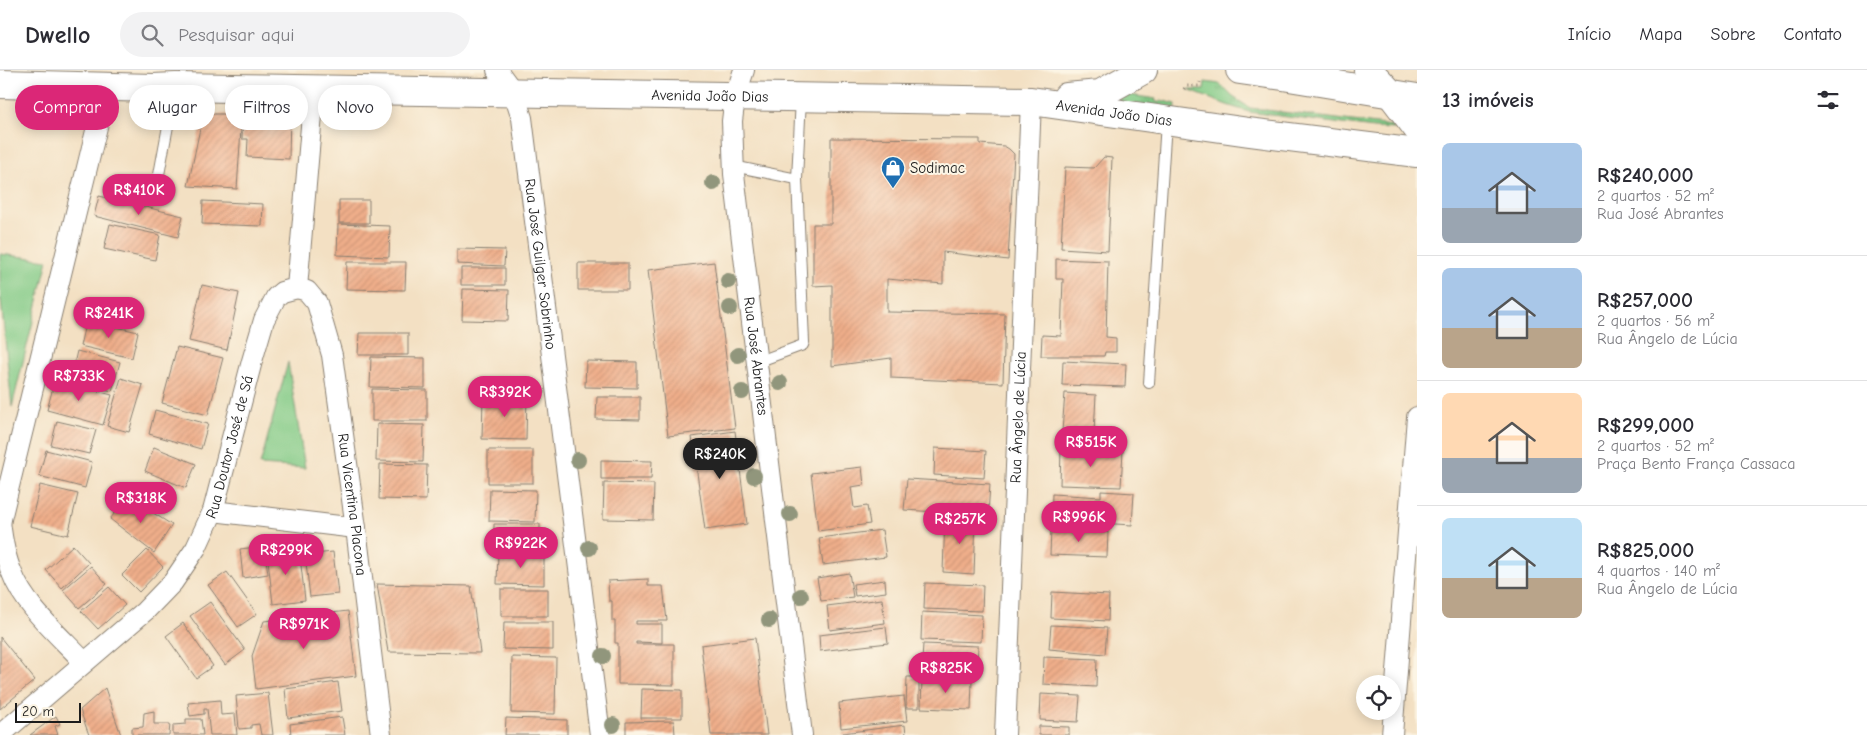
<!DOCTYPE html>
<html lang="pt">
<head>
<meta charset="utf-8">
<style>
	body { margin:0; font-family:"Comic Neue",sans-serif; background:#f2f2f3; color:#2b2b33; height:100vh; display:flex; flex-direction:column; font-size:19px; white-space:nowrap }
	* { box-sizing:border-box; margin:0 }
	p { font-size:16px; color:#7c7c81 }
	.icon { flex:none; width:28px; height:28px; fill:none; stroke:currentColor; stroke-width:2; stroke-linecap:round; stroke-linejoin:round }
	.map { position:relative; flex:1; overflow:hidden }
	.sheet { display:flex; flex-direction:column; background:#fff; width:450px }
	.sheet>* { flex:none }
	.guide { position:absolute; left:15px; top:15px; width:475px; height:45px; display:flex; gap:10px }
	.controls { position:absolute; left:1356px; top:605px; display:grid; gap:10px }
	.controls a { display:grid; place-items:center; width:45px; height:45px; border-radius:50%; background:#fff; box-shadow:0 2px 12px #0003; font-size:25px }
	.scale { position:absolute; left:15px; bottom:12px; width:66px; box-sizing:border-box; padding-left:5px; border:2px solid #1c1c1c; border-top:0; font-size:14px; line-height:18px; white-space:nowrap; color:#1c1c1c; -webkit-text-stroke:4px #fcf5e5; paint-order:stroke }
	.price { position:absolute; translate:-50% -42px; padding:0 11px; border-radius:18px; background:#db2777; color:#fff; font-size:16px; line-height:32px; filter:drop-shadow(0 1px 2px #0008) }
	.price::after { content:''; position:absolute; left:50%; top:30px; width:15px; height:11px; margin-left:-8px; background:inherit; clip-path:polygon(0 0,100% 0,50% 100%) }
	.price.active { background:#222; color:#fff }
	ul { padding:0; list-style:none }
	li { display:flex; align-items:center; gap:15px; height:125px; padding:0 25px }
	li+li { border-top:1px solid #e1e1e2 }
	li span { display:grid; place-items:center; flex:none; width:140px; height:100px; border-radius:8px; color:#555 }
	li>.icon { margin-inline-start:auto }
	span .icon { width:60px; height:60px; fill:#fffc; stroke-width:1 }
	li b { font-size:21px }
	h2 { display:flex; justify-content:space-between; align-items:center; height:60px; padding:0 25px; font-size:21px }
	.chip { padding:0 18px; border-radius:22px; background:#fff; box-shadow:0 2px 12px #0003; font-size:18px; line-height:45px }
	.chip.active { background:#db2777; color:#fff }
	header { display:flex; align-items:center; gap:30px; box-sizing:border-box; height:70px; padding:0 25px; background:#fff; border-bottom:1px solid #e1e1e2 }
	header strong { font-size:24px }
	nav { display:flex; gap:28px; margin-inline-start:auto; font-size:18px }
	.search { width:350px; height:45px; background:#f2f2f3; display:flex; align-items:center; gap:12px; box-sizing:border-box; padding:0 18px; border-radius:28px; color:#7c7c81; font-size:19px }
	main { display:flex; flex:1; min-height:0 }
	.map>svg:first-child { display:block }
	.grass { fill:url(#grass-tufts); stroke:#4f7351 }
	.park { fill:#82ca86; stroke:#4f7351 }
	.building { fill:url(#building-hatch) }
	.lines { fill:none; stroke-linecap:round; stroke-linejoin:round }
	.service-casing { stroke:#887e70; stroke-width:12 }
	.minor-casing { stroke:#887e70; stroke-width:22 }
	.primary-casing { stroke:#887e70; stroke-width:30 }
	.path { stroke:#887e70; stroke-width:3; stroke-dasharray:1 4; stroke-linecap:butt }
	.service { stroke:#fff; stroke-width:10 }
	.minor { stroke:#fff; stroke-width:20 }
	.primary { stroke:#fff; stroke-width:28 }
	.tree { fill:#91967c }
	.labels { text-anchor:middle; dominant-baseline:central; stroke-width:4; stroke-linejoin:round; paint-order:stroke }
	.street-label { font-size:15px; fill:#1c1c1c; stroke:#fcf5e5 }
	.poi-label { font-size:15px; fill:#1c1c1c; stroke:#fcf5e5; text-anchor:start }
</style>
</head>
<body>
<header>
<strong>Dwello</strong>
<div class="search"><svg class="icon" aria-label="search" viewBox="0 0 24 24"><circle cx="10" cy="10" r="6"/><path d="M15 15l6 6"/></svg>Pesquisar aqui</div>
<nav><a>Início</a><a>Mapa</a><a>Sobre</a><a>Contato</a></nav>
</header>
<main>
<div class="map">
<svg width="1417" height="665" viewBox="0 0 1417 665">
	<defs>
		<pattern id="grass-tufts" width="24" height="20" patternUnits="userSpaceOnUse" patternTransform="scale(1.25)"><rect width="24" height="20" fill="#82ca86"/><path d="M3 7l-1-3M5 7V3M7 7l1-3M15 17l-1-3M17 17v-4M19 17l1-3" fill="none" stroke="#70ad73"/></pattern>
		<pattern id="building-hatch" width="6" height="6" patternUnits="userSpaceOnUse" patternTransform="scale(1.25)"><rect width="6" height="6" fill="#efae8a"/><path d="M-1 1l2-2M0 6l6-6M5 7l2-2" fill="none" stroke="#cc9576"/></pattern>
	</defs>
	<rect width="100%" height="100%" fill="#fcf5e5"/>
	<filter id="ink" filterUnits="userSpaceOnUse"><feTurbulence type="fractalNoise" baseFrequency=".02" numOctaves="2"/><feDisplacementMap in="SourceGraphic" scale="10" xChannelSelector="R" yChannelSelector="G"/><feConvolveMatrix kernelMatrix="1 2 1 2 8 2 1 2 1" color-interpolation-filters="sRGB"/></filter>
	<filter id="wash" filterUnits="userSpaceOnUse"><feTurbulence type="fractalNoise" baseFrequency=".0096" numOctaves="4" result="noise"/><feDisplacementMap in="SourceGraphic" scale="20" xChannelSelector="R" yChannelSelector="G"/><feGaussianBlur stdDeviation="1.12" result="paint"/><feColorMatrix in="noise" values="0 0 0 0 0 0 0 0 0 0 0 0 0 0 0 0 0 1.4 0 .05"/><feComposite in="paint" operator="in"/></filter>
	<g filter="url(#wash)">
		<rect width="100%" height="100%" fill="#f3e0c3"/>
		<path class="grass" d="M1205,12L1220,14L1233,27L1250,38L1392,56L1395,59L1374,58L1249,42L1227,35L1188,20H1204Z
			M1130,25L1156,29L1155,31L1160,33V30L1176,34L1175,44L1115,32L1120,28Z"/>
		<path class="park" d="M0,184L48,190L12,337L0,221Z
			M288,292L305,398L260,395Z"/>
		<g id="blocks">
			<path class="building" d="M243,41L290,43L289,89L247,87L248,69H242Z
				M203,44H242L237,119L188,116Z
				M831,68L980,69V74L1004,76L1009,79L1014,84L1008,190L943,182V214L887,209V242L1005,244L1003,313L891,308V288L832,296V215L813,216V154H831Z
				M1104,87L1112,88L1108,181L1061,178L1065,97L1094,98Z
				M99,126L183,146L178,167L94,146Z
				M339,130H369V153H339Z
				M203,131L263,134L262,156L202,154Z
				M110,154L160,165L155,190L104,179Z
				M338,154L390,156L389,187L337,185Z
				M457,179L505,180L504,196L457,194Z
				M1056,189L1108,191L1106,267L1116,268V282H1105L1104,286H1041L1042,265L1061,266L1063,209H1056Z
				M347,192H406L405,220L346,219Z
				M714,192L735,358L668,366L648,200Z
				M578,193H628V220H578Z
				M461,198H505V215H461Z
				M202,215L239,223L227,280L189,271Z
				M463,219L509,220L508,251L462,250Z
				M86,250L138,262L132,288L80,276Z
				M359,263H408V285H358Z
				M177,277L223,288L208,345L162,333Z
				M77,281L120,292L112,321L70,311Z
				M371,287L425,288V318L370,317Z
				M586,291L637,292V318L585,317Z
				M1063,291L1126,294L1125,317L1062,315Z
				M121,308L143,315L129,362L107,356Z
				M55,310L112,325L103,355L47,340Z
				M372,319L427,320V351H372Z
				M1065,323L1096,325L1094,363L1062,361Z
				M483,326H527L526,370L482,369Z
				M597,327H640V350L596,349Z
				M155,340L208,354L201,379L149,364Z
				M57,351L96,360L89,384L51,375Z
				M377,354L424,355L423,392L376,391Z
				M735,361L747,454L705,460L692,367Z
				M154,377L196,394L186,418L145,401Z
				M935,378L986,381L984,408L934,405Z
				M1061,379L1123,380L1121,417L1060,415Z
				M46,380L92,392L85,418L39,406Z
				M488,380H533V413H488Z
				M601,390L652,391L651,409H601Z
				M380,394L427,395L426,430L379,429Z
				M862,397L864,415L851,417L854,438L867,436L870,454L818,461L811,403Z
				M907,409L990,414L988,445L904,440Z
				M604,413L654,414L653,450L603,449Z
				M40,415L78,424L68,465L30,456Z
				M490,419L536,420L535,452L489,451Z
				M1101,421L1134,423L1132,455L1099,453L1100,441L1092,440L1091,454L1051,452L1052,424L1101,427Z
				M128,427L172,455L154,483L110,449Z
				M945,447L976,448L974,504L943,502Z
				M494,454H540V482H494Z
				M1051,459L1108,462L1107,487L1050,485Z
				M882,460L886,487L823,495L819,468Z
				M73,475L89,493L62,518L46,500Z
				M264,476L268,504L243,508L240,479Z
				M299,478L305,530L273,534L267,481Z
				M147,480L163,497L139,522L122,505Z
				M333,482L338,524L310,527L305,485Z
				M498,483L544,484V515L497,514Z
				M91,496L107,514L79,538L63,520Z
				M227,502L257,544L238,557L208,515Z
				M849,503L853,527L821,531L817,508Z
				M648,509V516H663L667,551H636V554H662V573L636,572V574H674V615L618,614V573H615V551H612V531H609L608,511Z
				M885,510L886,522L855,526L853,514Z
				M925,513L983,515L982,541L924,539Z
				M377,514L471,516L480,583L388,582Z
				M109,517L125,535L98,559L81,541Z
				M501,519H548V546H501Z
				M1052,522L1109,525L1108,551L1051,548Z
				M882,529L885,553L830,560L827,536Z
				M210,532L245,580L225,595L190,546Z
				M348,541L356,606L256,619L252,586L264,551Z
				M922,542L982,545L981,572L921,570Z
				M504,552H553V580L503,579Z
				M183,553L213,596L196,608L166,566Z
				M1051,555L1107,558L1105,584L1049,579Z
				M886,557L888,573L820,581L819,565Z
				M0,567L35,610L0,639Z
				M755,568L767,665H711L701,575Z
				M923,574L978,576L977,593L922,590Z
				M512,587L556,588L555,644L511,643Z
				M1044,587L1097,589L1096,617L1043,614Z
				M907,607H919V638H906Z
				M922,608L972,610L971,640L921,638Z
				M338,612L342,641L288,648L285,619Z
				M105,618L121,665H89L80,640Z
				M642,619L682,620V648H641Z
				M268,623L273,665H261L259,654L251,655V658L239,659L236,626Z
				M1041,624L1080,626L1078,652L1040,650Z
				M904,626L907,651L841,658L839,633Z
				M220,630L221,645L235,644L237,665H210L207,639H204V644L190,646L188,633Z
				M154,641V654H170L169,665H132V658L143,657L144,643Z
				M56,646L60,654L55,656L58,665H30Z
				M342,647L345,665H291L290,654Z
				M506,648L567,650V665H505Z
				M186,649H201L203,665H173V655L186,654Z
				M674,651L675,665H626V652Z
				M905,655L906,665H843V663Z
				M1039,656L1069,657V665H1039Z"/>
		</g>
	</g>
	<g filter="url(#ink)">
		<use href="#blocks" fill-opacity="0" stroke="#887e70" stroke-width="1"/>
		<g class="lines">
			<g class="service-casing">
				<path id="service" d="M733,96L797,109L804,272L803,275L757,292
					M797,109L801,28
					M158,110L175,18
					M1149,313L1166,52"/>
			</g>
			<g class="minor-casing">
				<g id="minor">
					<path id="s1" d="M497,0L514,23L522,48L600,665"/>
					<path id="s2" d="M744,0L735,27L732,51L734,104L802,665"/>
					<path id="s3" d="M297,218L307,221L317,233L332,285L356,458L381,665"/>
					<path d="M213,441L356,458"/>
					<path d="M0,451C2,469 5,487 12,503C24,536 61,567 84,592"/>
					<path d="M0,453L107,16"/>
					<path id="s4" d="M0,665L145,541L173,512L196,478L213,441L252,291L264,250L276,227L282,222L297,218L312,45V20"/>
					<path id="s5" d="M1005,665L1031,31"/>
					<path d="M1392,665L1417,347"/>
				</g>
			</g>
			<g class="primary-casing">
				<g id="primary">
					<path d="M1240,0L1283,6L1417,28"/>
					<path d="M1368,0L1391,24L1417,58"/>
					<path id="s6" d="M0,14L153,18L176,17L1031,31L1249,62L1417,83"/>
					<path d="M1067,27L1100,24L1143,0"/>
				</g>
			</g>
			<path class="path" d="M1184,19L1186,16H1199L1200,12"/>
			<use href="#service" class="service"/>
			<use href="#minor" class="minor"/>
			<use href="#primary" class="primary"/>
		</g>
		<g class="tree">
			<circle cx="713" cy="113" r="8"/>
			<circle cx="728" cy="211" r="8"/>
			<circle cx="730" cy="238" r="8"/>
			<circle cx="738" cy="285" r="8"/>
			<circle cx="780" cy="313" r="8"/>
			<circle cx="742" cy="322" r="8"/>
			<circle cx="578" cy="390" r="8"/>
			<circle cx="754" cy="406" r="8"/>
			<circle cx="790" cy="444" r="8"/>
			<circle cx="589" cy="478" r="8"/>
			<circle cx="801" cy="526" r="8"/>
			<circle cx="769" cy="550" r="8"/>
			<circle cx="603" cy="586" r="8"/>
			<circle cx="613" cy="655" r="8"/>
		</g>
	</g>
	<defs>
		<g id="shop-pin" transform="scale(1.25)"><path d="M0 17L-7.5 6A9.5 9.5 0 1 1 7.5 6Z" fill="#1f6fb2" stroke="#fcf5e5"/><path d="M-5-2.5h2.3a2.7 3.5 0 0 1 5.4 0H5L5.5 6h-11ZM-1.5-2.5h3a1.5 2.3 0 0 0-3 0Z" fill="#fff"/></g>
	</defs>
	<g fill-rule="evenodd">
		<use href="#shop-pin" x="893" y="98"/>
	</g>
	<g class="labels">
		<g class="street-label">
			<text stroke="none"><textPath href="#s6" startOffset="710">Avenida João Dias</textPath></text>
			<text stroke="none"><textPath href="#s6" startOffset="1115">Avenida João Dias</textPath></text>
			<text stroke="none"><textPath href="#s1" startOffset="202">Rua José Guilger Sobrinho</textPath></text>
			<text stroke="none"><textPath href="#s2" startOffset="289">Rua José Abrantes</textPath></text>
			<text stroke="none"><textPath href="#s5" startOffset="318">Rua Ângelo de Lúcia</textPath></text>
			<text stroke="none"><textPath href="#s4" startOffset="379">Rua Doutor José de Sá</textPath></text>
			<text stroke="none"><textPath href="#s3" startOffset="231">Rua Vicentina Placona</textPath></text>
		</g>
		<g class="poi-label">
			<text x="910" y="98">Sodimac</text>
		</g>
	</g>
</svg>
<div class="controls">
<a><svg class="icon" aria-label="locate" viewBox="0 0 24 24"><circle cx="12" cy="12" r="6"/><path d="M12 2v4M12 18v4M2 12h4M18 12h4"/></svg></a>
</div>
<div class="scale">20 m</div>
<b class="price" style="left:139px;top:146px">R$410K</b>
<b class="price" style="left:109px;top:269px">R$241K</b>
<b class="price" style="left:79px;top:332px">R$733K</b>
<b class="price" style="left:505px;top:348px">R$392K</b>
<b class="price" style="left:1091px;top:398px">R$515K</b>
<b class="price active" style="left:720px;top:410px">R$240K</b>
<b class="price" style="left:141px;top:454px">R$318K</b>
<b class="price" style="left:1079px;top:473px">R$996K</b>
<b class="price" style="left:960px;top:475px">R$257K</b>
<b class="price" style="left:521px;top:499px">R$922K</b>
<b class="price" style="left:286px;top:506px">R$299K</b>
<b class="price" style="left:304px;top:580px">R$971K</b>
<b class="price" style="left:946px;top:624px">R$825K</b>
<div class="guide">
<a class="chip active">Comprar</a>
<a class="chip">Alugar</a>
<a class="chip">Filtros</a>
<a class="chip">Novo</a>
</div>
</div>
<section class="sheet">
<h2>13 imóveis<svg class="icon" aria-label="filters" viewBox="0 0 24 24"><path d="M4 7h16M4 17h16"/><circle cx="9" cy="7" r="2"/><circle cx="15" cy="17" r="2"/></svg></h2>
<ul>
<li><span style="background:linear-gradient(#a9c7e8 65%,#9aa5b1 0)"><svg class="icon" aria-label="home" viewBox="0 0 24 24"><path d="M3 11l9-7 9 7M6 9v11h12V9"/></svg></span><div><b>R$240,000</b><p>2 quartos · 52 m²</p><p>Rua José Abrantes</p></div></li>
<li><span style="background:linear-gradient(#a9c7e8 60%,#b9a48a 0)"><svg class="icon" aria-label="home" viewBox="0 0 24 24"><path d="M3 11l9-7 9 7M6 9v11h12V9"/></svg></span><div><b>R$257,000</b><p>2 quartos · 56 m²</p><p>Rua Ângelo de Lúcia</p></div></li>
<li><span style="background:linear-gradient(#ffd9b3 65%,#9aa5b1 0)"><svg class="icon" aria-label="home" viewBox="0 0 24 24"><path d="M3 11l9-7 9 7M6 9v11h12V9"/></svg></span><div><b>R$299,000</b><p>2 quartos · 52 m²</p><p>Praça Bento França Cassaca</p></div></li>
<li><span style="background:linear-gradient(#bfe0f5 60%,#b9a48a 0)"><svg class="icon" aria-label="home" viewBox="0 0 24 24"><path d="M3 11l9-7 9 7M6 9v11h12V9"/></svg></span><div><b>R$825,000</b><p>4 quartos · 140 m²</p><p>Rua Ângelo de Lúcia</p></div></li>
</ul>
</section>
</main>
</body>
</html>
